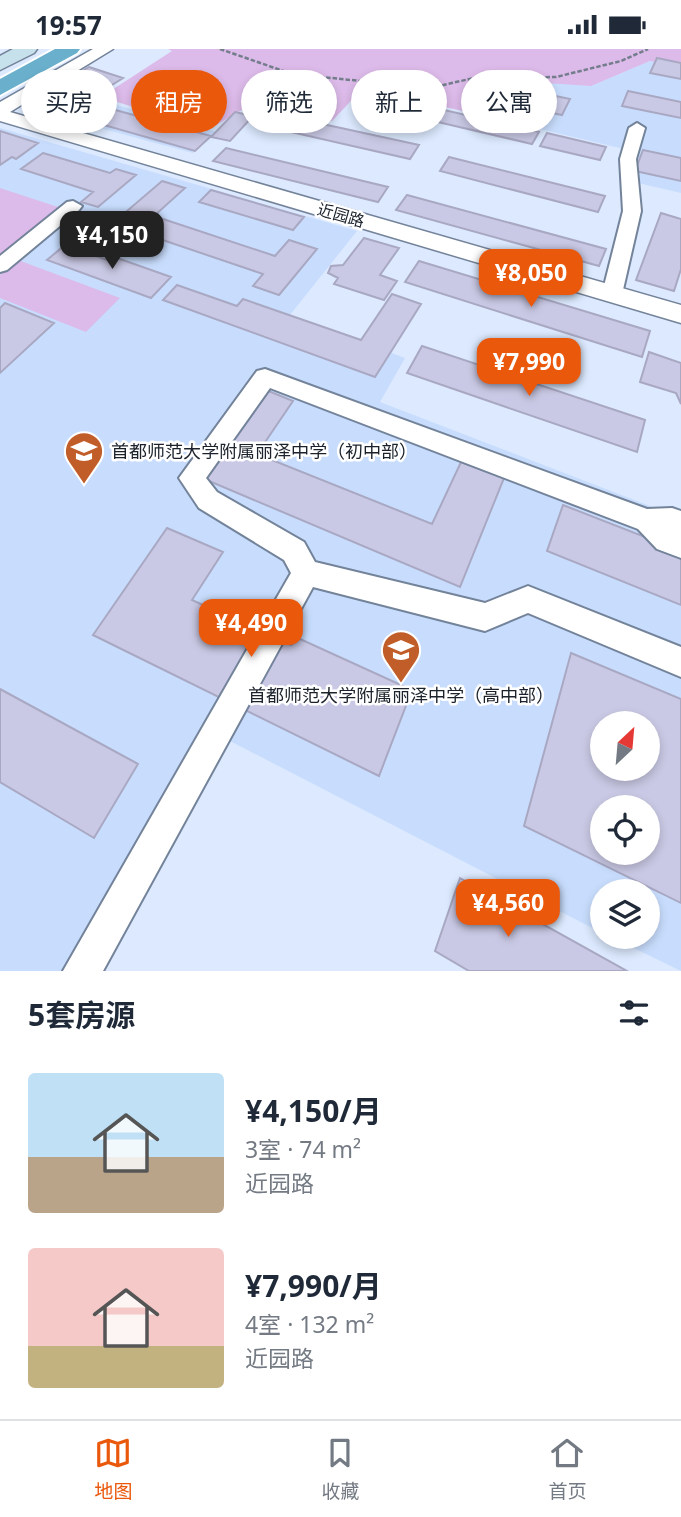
<!DOCTYPE html>
<html lang="zh">
<head>
<meta charset="utf-8">
<style>
	body { margin:0; font-family:"Noto Sans","Noto Sans SC",sans-serif; background:#f2f2f3; color:#1f2937; height:100vh; display:flex; flex-direction:column; font-size:26px; white-space:nowrap }
	* { box-sizing:border-box; margin:0 }
	p { font-size:23px; color:#747a83 }
	.icon { flex:none; width:38px; height:38px; fill:none; stroke:currentColor; stroke-width:2; stroke-linecap:round; stroke-linejoin:round }
	.map { position:relative; height:922px; overflow:hidden }
	.side { display:flex; flex-direction:column; background:#fff; flex:1 }
	.side>* { flex:none }
	.banner { position:absolute; left:21px; top:21px; width:640px; height:63px; display:flex; gap:14px }
	.needle { width:46px; rotate:26deg }
	.buttons { position:absolute; left:590px; top:662px; display:grid; gap:14px }
	.buttons a { display:grid; place-items:center; width:70px; height:70px; border-radius:50%; background:#fff; box-shadow:0 4px 10px #0003; font-size:35px }
	.price { position:absolute; translate:-50% -60px; padding:0 16px; border-radius:14px; background:#ea580c; color:#fff; font-size:23px; line-height:46px; filter:drop-shadow(0 2px 4px #0008) }
	.price::after { content:''; position:absolute; left:50%; top:42px; width:21px; height:16px; margin-left:-10px; background:inherit; clip-path:polygon(0 0,100% 0,50% 100%) }
	.price.active { background:#222; color:#fff }
	ul { padding:0; list-style:none }
	li { display:flex; align-items:center; gap:21px; height:175px; padding:0 28px }
	li span { display:grid; place-items:center; flex:none; width:196px; height:140px; border-radius:7px; color:#555 }
	li>.icon { margin-inline-start:auto }
	span .icon { width:84px; height:84px; fill:#fffc; stroke-width:1 }
	li b { font-size:30px }
	h2 { display:flex; justify-content:space-between; align-items:center; height:84px; padding:0 28px; font-size:30px }
	.pill { padding:0 24px; border-radius:32px; background:#fff; box-shadow:0 4px 10px #0003; font-size:24px; line-height:63px }
	.pill.active { background:#ea580c; color:#fff }
	.status { display:flex; justify-content:space-between; align-items:center; height:49px; padding:0 35px; background:#fff; direction:ltr }
	.status svg { height:19px; fill:currentColor }
	.tab-bar { display:flex; justify-content:space-around; align-items:center; height:98px; border-top:2px solid #e0e1e3; background:#fff; font-size:19px; color:#747a83 }
	.tab-bar a { display:grid; justify-items:center; gap:4px }
	.tab-bar .active { color:#ea580c }
	.map>svg:first-child { display:block }
	.built { fill:#c8ddfd; fill-rule:evenodd }
	.green { fill:#dcbae9 }
	.building { fill:#cac9e5; stroke:#a9a8c3; stroke-width:2; fill-rule:evenodd }
	.lines { fill:none; stroke-linecap:round; stroke-linejoin:round }
	.minor-casing { stroke:#73839a; stroke-width:4 }
	.tertiary-casing { stroke:#73839a; stroke-width:3 }
	.secondary-casing { stroke:#73839a; stroke-width:3 }
	.trunk-casing { stroke:#fff; stroke-width:4 }
	.path { stroke:#737d8c; stroke-width:2.5; stroke-dasharray:4.5 2; stroke-linecap:butt }
	.minor { fill:#fff; fill-rule:evenodd }
	.tertiary { fill:#fff; fill-rule:evenodd }
	.secondary { fill:#c7e1ec; fill-rule:evenodd }
	.trunk { fill:#6ab0cc; fill-rule:evenodd }
	.labels { text-anchor:middle; dominant-baseline:central; stroke-width:5; stroke-linejoin:round; paint-order:stroke }
	.far-street-label { font-size:16px; fill:#1b222b; stroke:#fff }
	.poi-label { font-size:18px; fill:#1b222b; stroke:#fff; text-anchor:start }
</style>
</head>
<body>
<div class="status"><b>19:57</b><svg viewBox="0 0 49 12"><path d="M0 12V9h3v3zM5 12V6h3v6zM10 12V3h3v9zM15 12V0h3v12zM26 1h20v11H26zM47 4h2v5h-2z"/></svg></div>
<div class="map">
<svg width="681" height="922" viewBox="0 0 681 922">
	<rect width="100%" height="100%" fill="#dce9fe"/>
	<path class="built" d="M650,12L681,18V144L634,133L624,100L527,77L533,63L488,52L502,30L593,36Z
		M112,55L217,83L193,104L85,75Z
		M0,79L357,182L290,266L405,309L380,353L681,469V922L609,887H648V842H602V884L201,677L63,922H0ZM602,674H648V719H602ZM602,758H648V803H602Z"/>
	<path class="green" d="M168,0H681V18L650,12L591,37L502,31L488,52L534,63L527,77L363,39L332,72L250,56L208,81L101,48L172,2Z
		M0,139L61,159L0,209Z
		M18,211L120,249L86,283L0,249V226Z"/>
	<path class="building" d="M657,9L681,14V30L650,24Z
		M89,18L123,29L69,63L91,70L81,76L39,62L49,56L34,51Z
		M503,38L522,40L570,50L562,66L514,56L516,52L496,48Z
		M170,40L189,43L194,49L193,52L176,61H161L151,56L150,49L153,46Z
		M628,42L681,53V69L622,57Z
		M375,45L539,83L532,95L365,56Z
		M108,59L211,87L195,102L90,72Z
		M490,60L523,68L520,73L486,65Z
		M235,63L253,67L230,92L211,88Z
		M272,64L419,96L410,110L260,76Z
		M0,82L38,94L16,110L12,108L0,116Z
		M547,84L606,98L600,111L540,97Z
		M226,99L388,138L378,153L213,112Z
		M643,101L681,109V132L635,122Z
		M43,104L110,124L116,120L136,126L98,158L81,153L93,143L21,120Z
		M449,108L605,147L598,163L440,122Z
		M162,132L185,139L154,167L275,207L289,191L317,200L279,246L253,237L263,225L136,182L124,193L100,185Z
		M211,141L304,168L293,181L199,153Z
		M407,146L606,200L599,217L396,161Z
		M661,164L681,170V220L674,242L636,231Z
		M364,189L399,199L380,226L397,232L384,251L334,235L338,229L328,224L331,217L343,216Z
		M65,196L113,213L117,209L171,228L151,249L47,211Z
		M419,212L650,282L642,308L405,233Z
		M177,236L237,257L243,250L361,291L392,245L421,255L375,328L163,251Z
		M5,254L54,274L0,324V259Z
		M422,297L645,371L637,403L407,324Z
		M649,303L681,314V355L676,344L640,333Z
		M266,341L293,352L257,405L432,475L461,413L504,429L460,538L202,429Z
		M563,456L681,502V556L547,502Z
		M167,479L223,503L192,551L291,596L300,590L412,641L379,727L93,586Z
		M571,604L681,650V854L524,777ZM602,674H648V719H602ZM602,758H648V803H602Z
		M0,640L138,715L94,789L0,733Z
		M460,829L627,922H469L435,902Z"/>
	<g class="lines">
		<g class="minor-casing">
			<path id="minor" d="M637,74L645,79L636,110L641,162L622,245L619,250H605L602,245L623,162L620,110L629,79Z
				M73,152L82,157L79,161L7,221L0,223V207L67,153Z
				M265,320L647,460L672,459L681,462V509L657,500L638,480L270,339L206,429L217,443L304,493L315,513L485,554L528,537L681,598V628L528,564L485,582L313,538L103,922H63L291,524L284,511L199,459L179,429L257,322Z"/>
		</g>
		<g class="tertiary-casing">
			<path id="tertiary" d="M93,0H113L10,63L681,256V274L0,72V53Z"/>
		</g>
		<g class="secondary-casing">
			<path id="secondary" d="M13,0H37L34,4L0,21V7Z"/>
		</g>
		<g class="trunk-casing">
			<path id="trunk" d="M55,0H80L77,4L0,46V30Z"/>
		</g>
		<path class="path" d="M220,0L292,25L430,39L474,29L556,28L621,12L648,0"/>
		<use href="#minor" class="minor"/>
		<use href="#tertiary" class="tertiary"/>
		<use href="#secondary" class="secondary"/>
		<use href="#trunk" class="trunk"/>
	</g>
	<defs>
		<g id="school-pin" transform="scale(2.0125)"><path d="M0 17L-7.5 6A9.5 9.5 0 1 1 7.5 6Z" fill="#c15d28" stroke="#fff"/><path d="M0-5L7-2L0 1L-7-2ZM-4 1L0 2.5L4 1V4Q0 6-4 4Z" fill="#fff"/></g>
	</defs>
	<g fill-rule="evenodd">
		<use href="#school-pin" x="84" y="402"/>
		<use href="#school-pin" x="401" y="601"/>
	</g>
	<g class="labels">
		<g class="far-street-label">
			<text transform="translate(341 166) rotate(16)">近园路</text>
		</g>
		<g class="poi-label">
			<text x="111" y="402">首都师范大学附属丽泽中学（初中部）</text>
			<text x="401" y="646" text-anchor="middle">首都师范大学附属丽泽中学（高中部）</text>
		</g>
	</g>
</svg>
<div class="buttons">
<a><svg class="needle" viewBox="-14 -14 28 28"><path d="M0-13l5 13h-10z" fill="#e53935"/><path d="M0 13l5-13h-10z" fill="#747a83"/></svg></a>
<a><svg class="icon" aria-label="locate" viewBox="0 0 24 24"><circle cx="12" cy="12" r="6"/><path d="M12 2v4M12 18v4M2 12h4M18 12h4"/></svg></a>
<a><svg class="icon" aria-label="layers" viewBox="0 0 24 24"><path d="M12 4l9 5-9 5-9-5zM3 14l9 5 9-5"/></svg></a>
</div>
<b class="price active" style="left:112px;top:222px">¥4,150</b>
<b class="price" style="left:531px;top:260px">¥8,050</b>
<b class="price" style="left:529px;top:349px">¥7,990</b>
<b class="price" style="left:251px;top:610px">¥4,490</b>
<b class="price" style="left:508px;top:890px">¥4,560</b>
<div class="banner">
<a class="pill">买房</a>
<a class="pill active">租房</a>
<a class="pill">筛选</a>
<a class="pill">新上</a>
<a class="pill">公寓</a>
</div>
</div>
<section class="side">
<h2>5套房源<svg class="icon" aria-label="filters" viewBox="0 0 24 24"><path d="M4 7h16M4 17h16"/><circle cx="9" cy="7" r="2"/><circle cx="15" cy="17" r="2"/></svg></h2>
<ul>
<li><span style="background:linear-gradient(#bfe0f5 60%,#b9a48a 0)"><svg class="icon" aria-label="home" viewBox="0 0 24 24"><path d="M3 11l9-7 9 7M6 9v11h12V9"/></svg></span><div><b>¥4,150/月</b><p>3室 · 74 m²</p><p>近园路</p></div></li>
<li><span style="background:linear-gradient(#f6c9c9 70%,#c2b280 0)"><svg class="icon" aria-label="home" viewBox="0 0 24 24"><path d="M3 11l9-7 9 7M6 9v11h12V9"/></svg></span><div><b>¥7,990/月</b><p>4室 · 132 m²</p><p>近园路</p></div></li>
</ul>
</section>
<nav class="tab-bar">
<a class="active"><svg class="icon" aria-label="map" viewBox="0 0 24 24"><path d="M3 6l6-2 6 2 6-2v14l-6 2-6-2-6 2zM9 4v14M15 6v14"/></svg>地图</a>
<a><svg class="icon" aria-label="saved" viewBox="0 0 24 24"><path d="M7 4h10v16l-5-4-5 4z"/></svg>收藏</a>
<a><svg class="icon" aria-label="home" viewBox="0 0 24 24"><path d="M3 11l9-7 9 7M6 9v11h12V9"/></svg>首页</a>
</nav>
</body>
</html>
